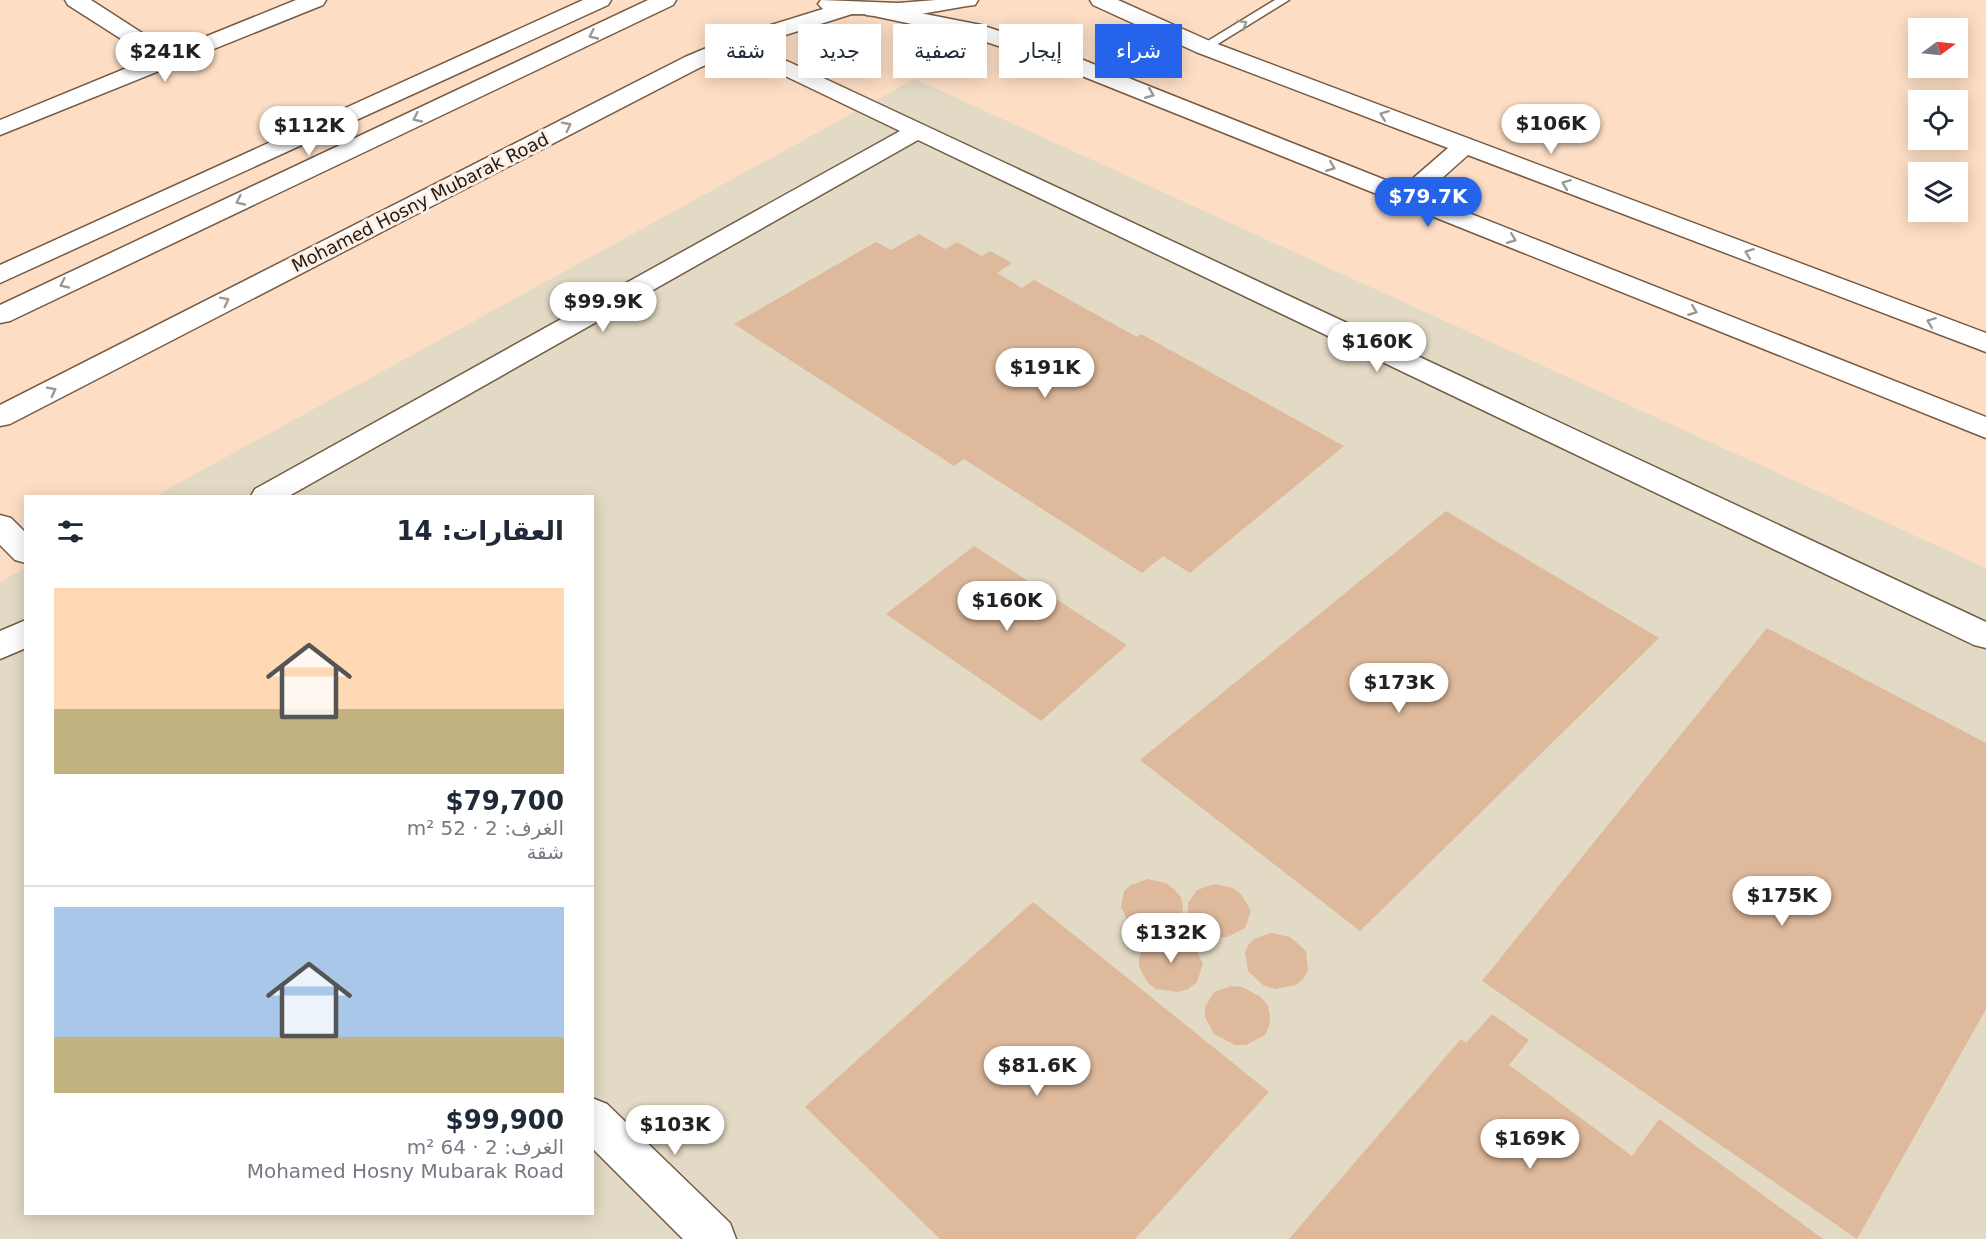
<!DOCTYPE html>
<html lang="ar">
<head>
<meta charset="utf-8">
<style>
	body { margin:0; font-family:"DejaVu Sans","Noto Naskh Arabic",sans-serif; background:#f2f2f3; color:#1f2937; direction:rtl; height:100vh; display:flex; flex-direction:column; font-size:22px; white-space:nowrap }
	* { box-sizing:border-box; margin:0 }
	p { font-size:20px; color:#747a83 }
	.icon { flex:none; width:33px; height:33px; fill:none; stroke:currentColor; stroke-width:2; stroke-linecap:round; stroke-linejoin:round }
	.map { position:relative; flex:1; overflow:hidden; direction:ltr }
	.panel { position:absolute; left:24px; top:495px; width:570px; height:720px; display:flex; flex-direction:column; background:#fff; border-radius:0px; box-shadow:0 3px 15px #0003; direction:rtl }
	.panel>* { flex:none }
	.top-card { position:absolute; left:612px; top:24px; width:570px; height:54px; direction:rtl; display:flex; gap:12px }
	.needle { width:39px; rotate:75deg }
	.fabs { position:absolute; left:1908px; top:18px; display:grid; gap:12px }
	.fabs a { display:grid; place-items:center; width:60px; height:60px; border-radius:0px; background:#fff; box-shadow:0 3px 15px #0003; font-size:30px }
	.price { position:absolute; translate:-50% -51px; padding:0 14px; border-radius:21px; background:#fff; color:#222; font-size:20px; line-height:39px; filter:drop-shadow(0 2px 3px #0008) }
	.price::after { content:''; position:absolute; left:50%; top:36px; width:18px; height:14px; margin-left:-9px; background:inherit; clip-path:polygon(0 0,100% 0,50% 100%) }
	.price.selected { background:#2563eb; color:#fff }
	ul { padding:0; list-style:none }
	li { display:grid; align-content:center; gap:12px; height:318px; padding:0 30px }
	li+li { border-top:2px solid #e0e1e3 }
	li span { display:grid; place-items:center; height:186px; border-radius:0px; color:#555 }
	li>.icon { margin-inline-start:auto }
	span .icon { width:108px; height:108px; fill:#fffc; stroke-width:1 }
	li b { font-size:26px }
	h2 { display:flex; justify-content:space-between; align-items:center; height:72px; padding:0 30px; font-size:26px }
	.chip { padding:0 21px; border-radius:0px; background:#fff; box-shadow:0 3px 15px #0003; font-size:21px; line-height:54px }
	.chip.selected { background:#2563eb; color:#fff }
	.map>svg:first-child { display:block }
	.industrial { fill:#e3dac5 }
	.building { fill:#deb99b }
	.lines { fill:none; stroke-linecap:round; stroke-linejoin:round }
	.lane-casing { stroke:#755a44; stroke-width:3 }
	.street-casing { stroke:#755a44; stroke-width:3 }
	.highway-casing { stroke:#755a44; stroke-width:3 }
	.lane { fill:#fff; fill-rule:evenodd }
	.street { fill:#fff; fill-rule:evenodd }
	.highway { fill:#fff; fill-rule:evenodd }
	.oneway { stroke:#9c9893 }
	.labels { text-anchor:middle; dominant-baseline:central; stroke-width:6; stroke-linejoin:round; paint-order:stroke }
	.far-street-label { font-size:18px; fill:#241910; stroke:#fcefe5 }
</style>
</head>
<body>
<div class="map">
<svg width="1986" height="1239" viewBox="0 0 1986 1239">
	<rect width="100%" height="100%" fill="#fddec5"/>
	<path class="industrial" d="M915,79L1986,568V1239H0V582L25,568L26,1214H592V496H155Z"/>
	<path class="building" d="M919,234L945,249L957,242L982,256L990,251L1012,263L997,273L1022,288L1034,280L1137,337L1141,334L1344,446L1190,573L1163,556L1142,573L964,459L954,466L734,324L876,242L891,250Z
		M1446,511L1659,638L1360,931L1140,760Z
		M974,546L1127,645L1041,721L886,614Z
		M1767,628L1986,743V1009L1857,1239L1482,981Z
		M1148,879L1166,883L1174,889L1181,897L1183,906L1182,915L1177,923L1159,932H1148L1129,923L1121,907L1124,891L1131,885Z
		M1214,884L1233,888L1241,894L1251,911L1245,928L1227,937H1216L1205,933L1197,928L1188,912V903L1197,890Z
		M1033,902L1269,1092L1135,1239H940L805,1107Z
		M1271,933L1290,937L1306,951L1308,970L1303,979L1296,985L1275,989L1263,985L1248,971L1245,953L1248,945L1254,939Z
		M1166,936L1186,940L1194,946L1203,964L1197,982L1188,989L1178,992L1156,989L1147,982L1139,966V957L1148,942Z
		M1232,986L1242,987L1261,997L1268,1006L1270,1016L1269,1026L1265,1035L1246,1045H1235L1214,1034L1205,1017V1007L1214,992Z
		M1492,1014L1529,1040L1509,1065L1632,1156L1659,1119L1823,1239H1289L1461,1039L1466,1043Z"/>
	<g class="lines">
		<g class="lane-casing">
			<path id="lane" d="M1275,0H1289L1208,50H1200L1198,47Z"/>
		</g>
		<g class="street-casing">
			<path id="street" d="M65,0H91L170,51L296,0H326L323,5L0,135V120L151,58L68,5Z
				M583,0H611L608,5L0,283V265Z
				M1090,0H1118L1212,42L1986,333V352L1468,155L1423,195L1986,417V438L1047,62L968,36L874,16L866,15L863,10L866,5L874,4L981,25L1063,52L1403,187L1448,148L1196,52L1093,5Z
				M787,61L1986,622V648L1974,645L918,140L289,496H251L255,489L900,131L779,73L776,68L779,63Z
				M0,515L11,518L26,533V563L15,560L0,545Z
				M26,620V648L0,659V631Z
				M592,1098L607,1104L730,1223L736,1239H683L592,1148Z"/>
		</g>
		<g class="highway-casing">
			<path id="highway" d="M648,0H676L673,5L10,321L0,323V305Z
				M821,0L898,3L936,0H978L975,5L967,6L915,15L852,14L751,46L701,67L10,424L0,426V405L685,57L735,36L823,9L818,4Z"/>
		</g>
		<use href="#lane" class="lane"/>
		<use href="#street" class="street"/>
		<use href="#highway" class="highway"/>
	</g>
	<defs><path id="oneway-chevron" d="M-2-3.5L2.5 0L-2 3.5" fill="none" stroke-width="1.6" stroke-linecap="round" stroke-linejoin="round" transform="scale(1.5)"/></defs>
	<g class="oneway">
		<use href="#oneway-chevron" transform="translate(1243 24) rotate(-31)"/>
		<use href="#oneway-chevron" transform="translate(593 35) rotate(155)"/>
		<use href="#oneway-chevron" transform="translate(1150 94) rotate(22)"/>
		<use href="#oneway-chevron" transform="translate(1384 115) rotate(-159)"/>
		<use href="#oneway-chevron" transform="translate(417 118) rotate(155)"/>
		<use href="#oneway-chevron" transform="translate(567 126) rotate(-27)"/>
		<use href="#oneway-chevron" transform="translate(1331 167) rotate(22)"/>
		<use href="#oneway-chevron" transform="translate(1566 184) rotate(-159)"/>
		<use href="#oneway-chevron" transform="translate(240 201) rotate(155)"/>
		<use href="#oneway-chevron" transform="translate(1512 239) rotate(22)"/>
		<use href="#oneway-chevron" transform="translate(1749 253) rotate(-159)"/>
		<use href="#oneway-chevron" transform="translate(64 284) rotate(155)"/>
		<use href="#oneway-chevron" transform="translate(225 301) rotate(-27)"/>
		<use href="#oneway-chevron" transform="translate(1693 311) rotate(22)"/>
		<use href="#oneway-chevron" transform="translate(1931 322) rotate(-159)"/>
		<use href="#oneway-chevron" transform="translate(52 391) rotate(-27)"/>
	</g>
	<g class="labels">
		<g class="far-street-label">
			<text transform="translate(420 202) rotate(-27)">Mohamed Hosny Mubarak Road</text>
		</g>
	</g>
</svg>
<div class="fabs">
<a><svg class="needle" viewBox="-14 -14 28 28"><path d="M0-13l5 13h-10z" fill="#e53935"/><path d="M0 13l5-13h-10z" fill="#747a83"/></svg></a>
<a><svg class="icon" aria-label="locate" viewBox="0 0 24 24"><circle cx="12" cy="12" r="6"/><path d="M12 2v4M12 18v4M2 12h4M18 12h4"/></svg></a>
<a><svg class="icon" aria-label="layers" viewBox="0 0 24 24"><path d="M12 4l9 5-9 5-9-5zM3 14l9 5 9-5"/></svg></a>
</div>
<b class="price" style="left:165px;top:83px">$241K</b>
<b class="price" style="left:1551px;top:155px">$106K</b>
<b class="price" style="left:309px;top:157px">$112K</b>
<b class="price selected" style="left:1428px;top:228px">$79.7K</b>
<b class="price" style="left:603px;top:333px">$99.9K</b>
<b class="price" style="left:1377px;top:373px">$160K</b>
<b class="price" style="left:1045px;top:399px">$191K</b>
<b class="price" style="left:1007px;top:632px">$160K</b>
<b class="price" style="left:1399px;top:714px">$173K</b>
<b class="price" style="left:1782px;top:927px">$175K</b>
<b class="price" style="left:1171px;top:964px">$132K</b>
<b class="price" style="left:1037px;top:1097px">$81.6K</b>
<b class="price" style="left:675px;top:1156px">$103K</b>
<b class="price" style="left:1530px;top:1170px">$169K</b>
<div class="top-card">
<a class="chip selected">شراء</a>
<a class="chip">إيجار</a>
<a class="chip">تصفية</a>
<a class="chip">جديد</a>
<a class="chip">شقة</a>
</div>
<section class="panel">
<h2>العقارات: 14<svg class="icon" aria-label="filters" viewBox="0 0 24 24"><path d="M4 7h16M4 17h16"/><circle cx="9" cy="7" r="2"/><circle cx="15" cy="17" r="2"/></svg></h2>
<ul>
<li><span style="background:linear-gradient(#ffd9b3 65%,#c2b280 0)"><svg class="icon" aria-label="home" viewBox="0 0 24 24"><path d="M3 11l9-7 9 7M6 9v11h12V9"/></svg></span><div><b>$79,700</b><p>الغرف: 2 · 52 m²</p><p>شقة</p></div></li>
<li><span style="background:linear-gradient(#a9c7e8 70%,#c2b280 0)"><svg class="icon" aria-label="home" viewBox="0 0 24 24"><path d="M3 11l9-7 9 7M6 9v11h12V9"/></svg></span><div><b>$99,900</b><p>الغرف: 2 · 64 m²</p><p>Mohamed Hosny Mubarak Road</p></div></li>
</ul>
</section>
</div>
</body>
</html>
